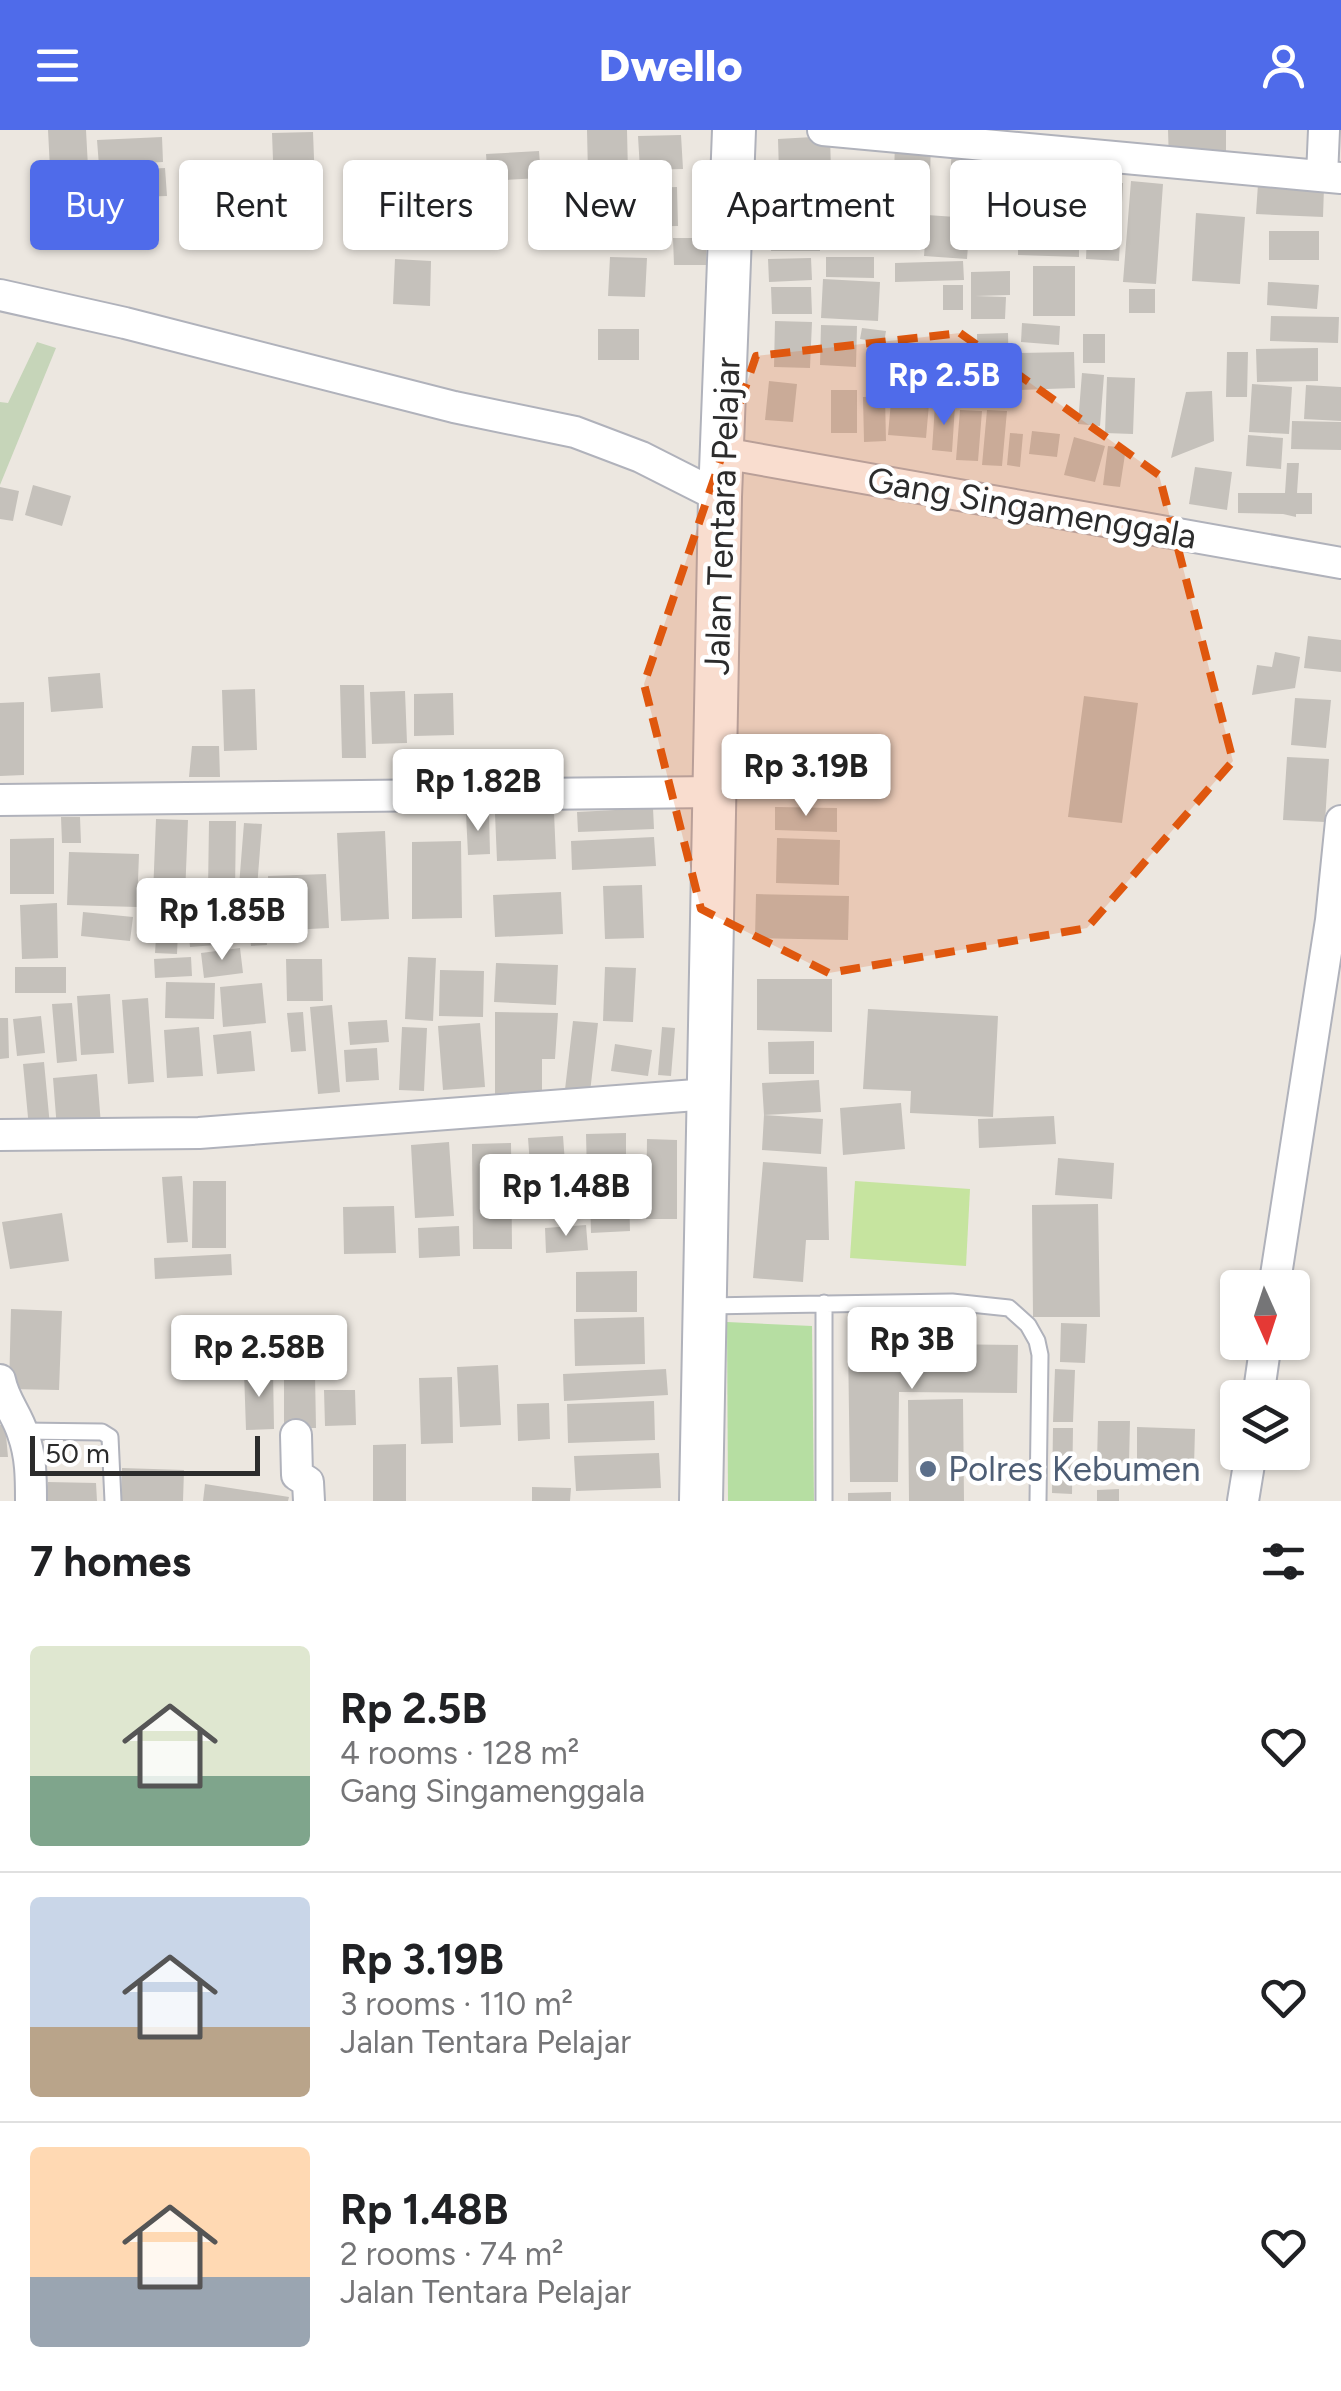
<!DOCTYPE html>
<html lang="en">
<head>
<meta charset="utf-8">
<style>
	body { margin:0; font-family:Figtree,sans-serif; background:#f6f6f6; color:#202124; height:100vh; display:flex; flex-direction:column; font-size:38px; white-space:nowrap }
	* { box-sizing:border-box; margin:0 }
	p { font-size:32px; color:#757577 }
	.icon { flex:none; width:55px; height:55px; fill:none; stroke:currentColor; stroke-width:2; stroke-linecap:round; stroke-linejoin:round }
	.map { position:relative; height:1371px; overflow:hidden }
	.side { display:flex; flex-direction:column; background:#fff; flex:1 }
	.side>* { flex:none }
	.guide { position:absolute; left:30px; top:30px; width:1282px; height:90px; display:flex; gap:20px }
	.needle { width:65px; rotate:177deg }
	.fabs { position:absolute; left:1220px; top:1140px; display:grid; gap:20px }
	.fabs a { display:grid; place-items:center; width:90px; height:90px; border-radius:10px; background:#fff; box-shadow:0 2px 8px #0004; font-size:50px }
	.scale { position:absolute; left:30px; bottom:25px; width:230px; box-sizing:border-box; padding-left:10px; border:5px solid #2c2c2c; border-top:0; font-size:28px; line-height:35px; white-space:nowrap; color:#2c2c2c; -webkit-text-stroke:8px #fff; paint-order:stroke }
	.price { position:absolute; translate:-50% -85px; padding:0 22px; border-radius:10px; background:#fff; color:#222; font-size:32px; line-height:65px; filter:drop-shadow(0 2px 5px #0008) }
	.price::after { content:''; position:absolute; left:50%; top:60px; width:30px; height:22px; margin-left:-15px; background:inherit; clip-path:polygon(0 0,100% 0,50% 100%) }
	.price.selected { background:#4f6bea; color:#fff }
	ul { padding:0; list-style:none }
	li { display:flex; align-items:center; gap:30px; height:250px; padding:0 30px }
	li+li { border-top:2px solid #e0e0e0 }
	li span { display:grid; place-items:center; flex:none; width:280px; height:200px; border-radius:10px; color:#555 }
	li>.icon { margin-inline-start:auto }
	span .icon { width:120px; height:120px; fill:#fffc; stroke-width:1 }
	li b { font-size:42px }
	h2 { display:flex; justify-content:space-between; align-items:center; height:120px; padding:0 30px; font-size:42px }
	.pill { padding:0 35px; border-radius:10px; background:#fff; box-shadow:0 2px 8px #0004; font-size:35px; line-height:90px }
	.pill.selected { background:#4f6bea; color:#fff }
	header { display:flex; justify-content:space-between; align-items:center; height:130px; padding:0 30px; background:#4f6bea; color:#fff; font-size:45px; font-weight:800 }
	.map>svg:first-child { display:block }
	.green { fill:#b6dea2 }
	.cemetery { fill:#c6d5b9 }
	.pitch { fill:#c6e49f }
	.building { fill:#c5c1bb }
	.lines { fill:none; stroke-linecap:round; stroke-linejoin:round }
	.lane-casing { stroke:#b0b2bb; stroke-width:19 }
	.street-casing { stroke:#b0b2bb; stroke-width:34 }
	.secondary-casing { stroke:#b0b2bb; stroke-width:46 }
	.lane { stroke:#fff; stroke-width:15 }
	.street { stroke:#fff; stroke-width:30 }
	.secondary { stroke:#fff; stroke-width:42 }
	.marked { fill:#df570e; fill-opacity:0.2; stroke:#df570e; stroke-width:8; stroke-dasharray:20 12; stroke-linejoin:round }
	.service-dot { fill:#5c6f8a; stroke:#fff; stroke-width:4 }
	.labels { text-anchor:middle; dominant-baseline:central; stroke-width:9; stroke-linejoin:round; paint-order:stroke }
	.street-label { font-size:35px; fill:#2c2c2c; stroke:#fff }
	.service-label { font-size:35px; fill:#4e5e75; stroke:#fff; text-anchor:start }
</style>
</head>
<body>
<header><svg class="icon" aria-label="menu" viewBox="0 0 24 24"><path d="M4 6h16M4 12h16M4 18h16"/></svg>Dwello<svg class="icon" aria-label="person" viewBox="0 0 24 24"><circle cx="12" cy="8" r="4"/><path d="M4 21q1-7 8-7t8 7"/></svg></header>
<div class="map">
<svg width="1341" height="1371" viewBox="0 0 1341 1371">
	<rect width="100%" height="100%" fill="#ece7e0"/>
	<path class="green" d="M727,1192L812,1196L814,1371H728Z"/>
	<path class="cemetery" d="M37,212L56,218L0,355V272L8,273Z"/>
	<path class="pitch" d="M855,1051L970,1059L966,1136L850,1128Z"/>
	<path class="building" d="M48,0H86L88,37L50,39Z
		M587,0H627L628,43L588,44Z
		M1168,0H1226V31L1169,32Z
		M313,2L315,55L274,57L272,3Z
		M681,5L683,39L640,40L638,6Z
		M830,6L831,41L779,43L778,9Z
		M162,7L163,32L99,36L97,10Z
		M895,12L931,13L930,46L894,45Z
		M952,14L979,16L977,55L950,54Z
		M539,21L541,48L488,51L486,24Z
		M1016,24H1048L1049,65L1017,66Z
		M878,33L880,71L856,72L855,34Z
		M165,38L167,66L106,68L105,41Z
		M202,44L204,64L183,66L181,46Z
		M924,46L925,74L892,75L891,48Z
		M981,50H1009V92H981Z
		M1131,51L1163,54L1156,154L1123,152Z
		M1089,52L1123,53L1119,131L1086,129Z
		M1258,54L1324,57L1323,87L1256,84Z
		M677,57L678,96L618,97L617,59Z
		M268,58L314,61L313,82L266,79Z
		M572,58L573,95H549L548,59Z
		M607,59L610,100L581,102L579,60Z
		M816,62V88L766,90L765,63Z
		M1050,64L1080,65L1079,86L1049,85Z
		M1045,68L1046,88L1020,90L1019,70Z
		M896,82H920L921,108H896Z
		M217,83L250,85L249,104L216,103Z
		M1196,83L1245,87L1240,154L1192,151Z
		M927,85L970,88L967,129L924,126Z
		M1018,93L1079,95V127L1018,125Z
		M772,96H820V121H771Z
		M872,96L873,116L830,117V97Z
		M978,98H996L995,118H978Z
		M1269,101H1319V130H1269Z
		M673,108H706V135H674Z
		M610,127L647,128L645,167L608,166Z
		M826,127H874V148L826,147Z
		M811,128L812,150L769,152L768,129Z
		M395,129L431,131L430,176L393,174Z
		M963,131L964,150L895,152V133Z
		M1033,136H1075V186H1033Z
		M1010,141V165L975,166L1006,167L1005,189H971V142Z
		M823,149L880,152L878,191L821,188Z
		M1268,152L1319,155L1317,179L1267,175Z
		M943,155H963V180H943Z
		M771,157H811L812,184H772Z
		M1129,159H1155V183H1129Z
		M1271,186L1339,187L1338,213L1270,211Z
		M775,191L812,192L810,238L774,237Z
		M1022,193L1060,196L1059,215L1021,212Z
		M821,195L857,196L856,237L820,235Z
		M862,198L886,201L884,213L860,209Z
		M598,199H639V230H598Z
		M1008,203L1009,249L978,250L977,204Z
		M1083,204H1105V233H1083Z
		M904,213L943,216L941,246L903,244Z
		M1318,218V251L1257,252L1256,219Z
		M1074,222L1075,258L1019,260L1018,223Z
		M1227,222H1248L1247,267H1226Z
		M1082,243L1104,245L1100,296L1078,294Z
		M1107,247L1135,248L1133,304L1105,303Z
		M769,251L797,254L793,292L765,290Z
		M1252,254L1292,257L1289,304L1249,302Z
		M1306,255L1341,257V291L1304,289Z
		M831,260H857V303H831Z
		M892,260L930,263L926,308L888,305Z
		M1212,261L1214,311L1171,328L1186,262Z
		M885,266L886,311L864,312L863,267Z
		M935,275L955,276L952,322L932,320Z
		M960,280L982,281L978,331L956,330Z
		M987,280L1007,281L1002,336L982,335Z
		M1292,291L1341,292V320L1291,319Z
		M1032,301L1060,304L1057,327L1029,324Z
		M1010,303L1023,304L1020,337L1007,335Z
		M1248,305L1283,308L1281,339L1246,336Z
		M1074,307L1105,316L1095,352L1064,345Z
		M1108,316L1126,318L1120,357L1103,355Z
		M1287,333H1299L1297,363H1312V384H1296V387L1283,384L1238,383V363H1285Z
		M1195,337L1232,342L1227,380L1189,374Z
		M33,355L71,366L62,396L25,385Z
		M0,357L19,361L13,391L0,389Z
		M1308,506L1341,510V542L1304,538Z
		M1275,522L1300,527L1295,558L1252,565L1257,535L1272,537Z
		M100,543L103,578L51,582L48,547Z
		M340,555H364L366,628H342Z
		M255,559L257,620L224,621L222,560Z
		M405,561L407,613L372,614L370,562Z
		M453,563L454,605L414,606V564Z
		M1084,566L1138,573L1122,693L1068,687Z
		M1295,568L1331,570L1326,618L1291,615Z
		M24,572V645L0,646V573Z
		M192,616H219L220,647H189Z
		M1287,627L1329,629L1325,692L1283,690Z
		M775,677L837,678V702L775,700Z
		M653,678L654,699L578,702L577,682Z
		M554,682L556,729L497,731L495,684Z
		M466,683H489L490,724L468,725Z
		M61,687H80L81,713H62Z
		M156,689L188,690L185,766L153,764Z
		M209,691H236L235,761H208Z
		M244,693L262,694L257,758L239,756Z
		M385,701L389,789L341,791L337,703Z
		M654,707L656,736L572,740L571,711Z
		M54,708V764H10V709Z
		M777,708L840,710L839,755L776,753Z
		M461,711L462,788L412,789V712Z
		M69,722L139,724L137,777L67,775Z
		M326,744L329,798L270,801L268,746Z
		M642,755L644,808L605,809L603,756Z
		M561,762L563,804L495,807L493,765Z
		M756,764L849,766L848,810L755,808Z
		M57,773L58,828L22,829L20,775Z
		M224,773L228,814L190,817L186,776Z
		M264,773L267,815L251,816L247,774Z
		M158,776L179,777L177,824L155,823Z
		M83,782L133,787L130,811L81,806Z
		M240,818L243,843L204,848L201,823Z
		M191,827L192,846L155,848L154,829Z
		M408,827L436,828L433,891L405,889Z
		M286,829H322L323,871H287Z
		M496,833L558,835L556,875L494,872Z
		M15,837H66V863H15Z
		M605,837L636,838L633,892L603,891Z
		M440,840L484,841L483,887L439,886Z
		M757,849H832V902L757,900Z
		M166,852L215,853L214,889L165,888Z
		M262,853L266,893L223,897L220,857Z
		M110,864L114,923L81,925L77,866Z
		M148,868L154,952L128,954L122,870Z
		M72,873L77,931L57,933L52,874Z
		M332,875L340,962L318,964L310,877Z
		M868,879L998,886L993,987L910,983L911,961L863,959Z
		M303,882L306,921L291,922L287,883Z
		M495,882L558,883L555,929H542V970H495Z
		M41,886L45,923L17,926L13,889Z
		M0,888H8L9,928L0,929Z
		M387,890L389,912L350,915L348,892Z
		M573,891L598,893L589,971L564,968Z
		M480,893L485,957L443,960L438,896Z
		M199,897L203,946L167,948L164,900Z
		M402,897L427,898L424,961L399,960Z
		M662,897L675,898L671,946L658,945Z
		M251,901L255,941L217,944L213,905Z
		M814,911V944H769L768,912Z
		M615,914L652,920L648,946L611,941Z
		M377,918L379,950L346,952L344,920Z
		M44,932L50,996L29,998L23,934Z
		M97,944L101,995L57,999L53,948Z
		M819,950L821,982L764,985L762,953Z
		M901,973L905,1019L843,1025L840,978Z
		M764,985L823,989L821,1024L762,1020Z
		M1054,986L1056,1014L979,1018L978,989Z
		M626,1003V1044L587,1045L586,1004Z
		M563,1006L569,1087L534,1089L528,1008Z
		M647,1009L677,1010V1089H646Z
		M449,1012L454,1086L415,1088L411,1015Z
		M511,1013L512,1119H473L472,1014Z
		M1058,1028L1114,1033L1112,1069L1055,1065Z
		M763,1032L827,1037L829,1110H806L803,1152L753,1148Z
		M182,1046L188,1112L167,1113L162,1047Z
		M193,1051H226V1118H192Z
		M629,1061L630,1101L591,1103L590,1062Z
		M1098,1074L1100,1187H1033L1032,1075Z
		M394,1076L396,1123L344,1124L343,1077Z
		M62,1083L69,1131L10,1139L2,1092Z
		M586,1095L588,1120L546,1123L545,1098Z
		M459,1096L460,1126L419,1128L418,1098Z
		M231,1124L232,1145L155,1149L154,1128Z
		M637,1141V1182H576V1142Z
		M11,1179L62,1181L59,1260L9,1259Z
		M644,1187L645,1234L575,1236L574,1189Z
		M1061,1193L1087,1194L1085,1233L1060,1232Z
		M848,1213L1018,1215L1017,1263L899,1262L898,1352H850Z
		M498,1235L501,1295L460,1297L457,1237Z
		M666,1239L668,1265L564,1271L563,1244Z
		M1055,1239L1075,1240L1073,1292H1053Z
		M273,1240L274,1299L246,1300L244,1241Z
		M315,1244L316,1298H284V1245Z
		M452,1247L453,1313L421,1314L419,1248Z
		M324,1260H355L356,1295L325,1296Z
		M963,1269L964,1371H909L908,1270Z
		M654,1271L655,1310L568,1313L567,1274Z
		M549,1273L550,1309L518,1311L517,1274Z
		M1292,1277L1310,1279L1302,1317L1292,1318Z
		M1098,1291H1130L1129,1333H1097Z
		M5,1294L8,1327H0V1295Z
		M1137,1297L1195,1299L1194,1337L1137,1336Z
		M1053,1298H1073L1072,1364L1052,1363Z
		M406,1314V1371H373V1315Z
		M659,1323L661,1358L576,1361L574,1326Z
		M122,1338L184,1340L183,1371H121Z
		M48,1352L96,1353L97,1371H44Z
		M205,1354L289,1367L288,1371H203Z
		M532,1357L571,1358L570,1371H532Z
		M1119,1359V1371H1097V1360Z
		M891,1362V1371H848V1363Z"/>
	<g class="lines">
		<g class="lane-casing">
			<path id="lane" d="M708,1176L952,1172L1009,1178L1028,1195L1037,1211L1040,1225L1038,1371
				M23,1301L102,1302L110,1307L113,1371
				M824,1371V1173"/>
		</g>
		<g class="street-casing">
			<path id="street" d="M823,0L1341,48
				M1322,46L1324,0
				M0,165L125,193L454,277L575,302L641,327L720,367
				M723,323L1341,433
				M0,670L716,662
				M0,1005L199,1003L709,964
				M1274,1158L1331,790L1341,691
				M0,1250C4,1271 17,1284 23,1304C31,1326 31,1348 31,1371
				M1258,1268L1266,1212
				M296,1305L297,1345L308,1352L309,1371
				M1243,1371L1251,1322"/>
		</g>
		<g class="secondary-casing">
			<path id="secondary" d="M701,1371L720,367L734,0"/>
		</g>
		<use href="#lane" class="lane"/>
		<use href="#street" class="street"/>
		<use href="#secondary" class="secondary"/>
	</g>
	<path class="marked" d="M960,203L1159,345L1233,631L1087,798L829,843L701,779L644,554L756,226Z"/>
	<circle class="service-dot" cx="928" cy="1339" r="10"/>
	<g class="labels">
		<g class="street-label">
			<text transform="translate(1032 378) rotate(10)">Gang Singamenggala</text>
			<text transform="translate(722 386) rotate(-88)">Jalan Tentara Pelajar</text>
		</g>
		<g class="service-label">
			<text x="948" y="1339">Polres Kebumen</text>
		</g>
	</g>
</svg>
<div class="fabs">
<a><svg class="needle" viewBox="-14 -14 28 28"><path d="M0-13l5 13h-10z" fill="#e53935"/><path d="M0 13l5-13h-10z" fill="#757577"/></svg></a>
<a><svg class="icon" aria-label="layers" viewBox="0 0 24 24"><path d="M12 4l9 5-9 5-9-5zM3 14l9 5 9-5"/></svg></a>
</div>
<div class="scale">50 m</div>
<b class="price selected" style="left:944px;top:298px">Rp 2.5B</b>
<b class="price" style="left:806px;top:689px">Rp 3.19B</b>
<b class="price" style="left:478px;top:704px">Rp 1.82B</b>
<b class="price" style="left:222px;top:833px">Rp 1.85B</b>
<b class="price" style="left:566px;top:1109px">Rp 1.48B</b>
<b class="price" style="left:912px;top:1262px">Rp 3B</b>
<b class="price" style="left:259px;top:1270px">Rp 2.58B</b>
<div class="guide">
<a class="pill selected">Buy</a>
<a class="pill">Rent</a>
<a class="pill">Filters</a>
<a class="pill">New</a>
<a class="pill">Apartment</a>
<a class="pill">House</a>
</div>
</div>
<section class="side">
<h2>7 homes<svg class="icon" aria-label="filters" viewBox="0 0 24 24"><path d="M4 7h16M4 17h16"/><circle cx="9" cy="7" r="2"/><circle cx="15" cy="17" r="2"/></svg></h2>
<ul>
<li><span style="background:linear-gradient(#dfe7d0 65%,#7fa58c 0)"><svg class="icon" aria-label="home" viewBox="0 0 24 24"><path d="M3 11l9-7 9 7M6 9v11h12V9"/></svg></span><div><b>Rp 2.5B</b><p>4 rooms · 128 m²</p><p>Gang Singamenggala</p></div><svg class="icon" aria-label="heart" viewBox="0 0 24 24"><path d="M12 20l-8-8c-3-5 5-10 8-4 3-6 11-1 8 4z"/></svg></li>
<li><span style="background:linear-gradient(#c9d6e8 65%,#b9a48a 0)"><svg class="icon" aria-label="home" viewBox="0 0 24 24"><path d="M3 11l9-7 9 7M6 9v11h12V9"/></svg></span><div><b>Rp 3.19B</b><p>3 rooms · 110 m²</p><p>Jalan Tentara Pelajar</p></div><svg class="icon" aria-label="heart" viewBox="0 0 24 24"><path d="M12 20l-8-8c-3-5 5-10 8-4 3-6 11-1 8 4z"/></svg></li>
<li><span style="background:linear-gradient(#ffd9b3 65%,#9aa5b1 0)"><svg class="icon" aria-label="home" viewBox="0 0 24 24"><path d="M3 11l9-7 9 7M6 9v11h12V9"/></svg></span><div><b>Rp 1.48B</b><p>2 rooms · 74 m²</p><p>Jalan Tentara Pelajar</p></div><svg class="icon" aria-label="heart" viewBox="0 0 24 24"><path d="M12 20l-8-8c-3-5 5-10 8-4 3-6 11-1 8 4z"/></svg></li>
</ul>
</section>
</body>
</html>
